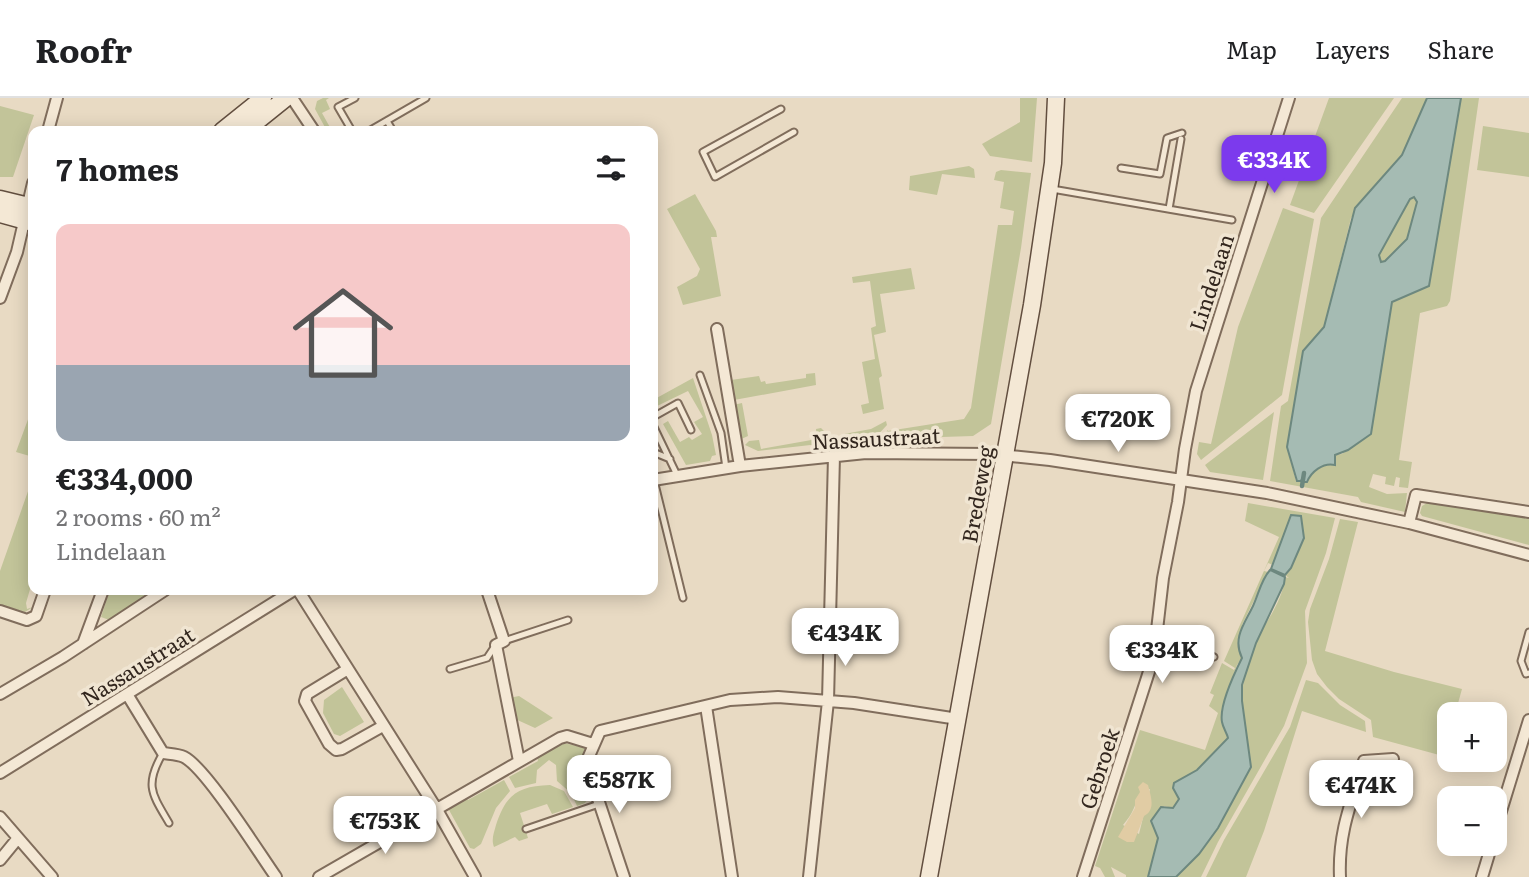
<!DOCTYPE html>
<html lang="en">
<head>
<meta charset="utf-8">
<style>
	body { margin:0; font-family:Literata,serif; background:#f6f6f6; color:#202124; height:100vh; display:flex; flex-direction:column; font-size:26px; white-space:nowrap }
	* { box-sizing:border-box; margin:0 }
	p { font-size:23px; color:#757577 }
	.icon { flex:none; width:38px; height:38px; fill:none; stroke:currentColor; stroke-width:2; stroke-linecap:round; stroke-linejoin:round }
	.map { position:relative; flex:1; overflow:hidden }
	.side { position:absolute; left:28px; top:28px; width:630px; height:469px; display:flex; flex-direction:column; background:#fff; border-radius:14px; box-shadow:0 4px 18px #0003 }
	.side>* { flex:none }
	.tools { position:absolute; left:1437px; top:604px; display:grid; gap:14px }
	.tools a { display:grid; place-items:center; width:70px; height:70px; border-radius:14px; background:#fff; box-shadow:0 4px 18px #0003; font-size:35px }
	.price { position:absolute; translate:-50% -60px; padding:0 16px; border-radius:14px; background:#fff; color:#222; font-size:23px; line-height:46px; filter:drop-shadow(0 2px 4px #0008) }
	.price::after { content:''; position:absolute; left:50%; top:42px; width:21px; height:16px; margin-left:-10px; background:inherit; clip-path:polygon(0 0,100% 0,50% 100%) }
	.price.active { background:#7c3aed; color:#fff }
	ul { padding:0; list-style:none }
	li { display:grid; align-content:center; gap:14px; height:371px; padding:0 28px }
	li+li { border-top:2px solid #e0e0e0 }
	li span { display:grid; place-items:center; height:217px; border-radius:14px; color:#555 }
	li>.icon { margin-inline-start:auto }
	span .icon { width:126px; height:126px; fill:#fffc; stroke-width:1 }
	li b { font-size:30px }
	h2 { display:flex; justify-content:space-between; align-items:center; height:84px; padding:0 28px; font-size:30px }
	header { display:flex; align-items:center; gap:42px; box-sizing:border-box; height:98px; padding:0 35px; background:#fff; border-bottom:2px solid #e0e0e0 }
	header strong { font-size:33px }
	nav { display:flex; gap:38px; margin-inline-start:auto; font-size:24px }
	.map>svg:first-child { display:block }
	.green { fill:#c2c499; fill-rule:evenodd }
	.sand { fill:#e1cca4 }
	.water { fill:#a5bbb3; stroke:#6d887f; stroke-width:2; fill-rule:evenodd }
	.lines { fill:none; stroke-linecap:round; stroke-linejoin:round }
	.stream { stroke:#6d887f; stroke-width:4.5 }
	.lane-casing { stroke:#806d5c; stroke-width:9 }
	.street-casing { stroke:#806d5c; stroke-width:14 }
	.secondary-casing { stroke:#624e3f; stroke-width:19 }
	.lane { stroke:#f4e8d5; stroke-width:5 }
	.street { stroke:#f4e8d5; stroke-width:10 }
	.secondary { stroke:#f4e8d5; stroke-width:16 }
	.labels { text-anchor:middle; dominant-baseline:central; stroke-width:7; stroke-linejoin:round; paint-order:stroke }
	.street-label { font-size:21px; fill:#32261e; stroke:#f0e5d2 }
</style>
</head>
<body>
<header>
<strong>Roofr</strong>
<nav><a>Map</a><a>Layers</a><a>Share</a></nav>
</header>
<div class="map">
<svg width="1529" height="779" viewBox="0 0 1529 779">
	<rect width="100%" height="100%" fill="#e8dac3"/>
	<path class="green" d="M323,0H329L326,2L330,11L322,15L332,33H327L315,11L317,3Z
		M1020,0H1037L1032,64L990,58L982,46L1020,24Z
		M1329,0H1394L1314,115L1290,107Z
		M1402,0H1427L1402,57L1351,120L1324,229L1303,253L1287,349L1296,383L1301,384L1303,381V384L1307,385C1311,374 1323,364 1335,367V357L1342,356L1371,335L1392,204L1429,188L1461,0H1479L1450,203L1447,208L1420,215L1399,362L1412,364L1408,390L1399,389L1400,380L1396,379L1394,388L1385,386L1386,379L1373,376L1369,389L1387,396L1407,395L1405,414L1361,404L1358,399L1270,383L1281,308L1288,303L1321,120Z
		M0,8L34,17L13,79H0Z
		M1483,28L1529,35V79L1477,72Z
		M969,68L974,71L975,80L942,76L937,97L909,92L910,78Z
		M1001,72L1031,75L1021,150L991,326L973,338L880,341L888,332V333L964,321L971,310L998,127H1012L1014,113L1000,110L1004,84L994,82L996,74Z
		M695,96L716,133L717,139H711L721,198L683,207L677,189L697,178L700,171L667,111Z
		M1414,99L1417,104L1407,141L1385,163L1380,164L1379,157L1410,101Z
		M1283,110L1314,121L1282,297L1201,362L1197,356L1199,344L1211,346L1238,229Z
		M911,170L915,191L880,196L886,234L874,237L882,278L879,280L884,311L863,316L861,307L869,305L862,264L875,261L871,230L876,228L870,183L853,185L852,179Z
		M815,275L816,287L734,302L731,282L759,278L761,284L765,283L766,286L806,280V276Z
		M693,280L712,337L716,357L712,358L710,363L686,367L663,326L668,323L680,344L689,339L692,342L702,336L694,324L703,319L688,293L655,309H653V302Z
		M742,305L748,338L739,342L733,307Z
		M1274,314L1263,382L1210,374L1205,367Z
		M30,316L33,318V359L16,354Z
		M886,323L887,327L874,341L846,343L844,336L871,331Z
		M821,330L826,335L828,345L758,353L745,347L749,343L759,342L761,351L817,341L816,331Z
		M33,379V481L26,505L27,511L33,509L25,514L7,509L0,510V473Z
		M1248,405L1335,420L1326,455L1305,513L1307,565L1284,628L1218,744L1201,779H1176L1199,756L1218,730L1242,603C1242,584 1247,562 1256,544C1266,523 1283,503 1285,479L1289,480L1285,477L1302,436L1301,419L1291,417L1273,467L1268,465L1264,473L1268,474L1242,527V560L1237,567L1228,592L1222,621L1228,640L1197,672L1173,686L1179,701L1173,710L1164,708L1153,727L1158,740L1148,779H1126V777L1111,769L1115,779H1105L1100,770L1095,768L1140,632L1205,652L1218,615L1209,608L1214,597L1210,595L1222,565L1234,572L1235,570L1224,563L1279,439L1245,423ZM1150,691L1139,736L1123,727C1127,722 1131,717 1133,712C1140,699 1133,697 1150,691Z
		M1427,405L1529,420V447L1422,418L1420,415L1422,408Z
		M1340,421L1358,424L1325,553L1394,574L1462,591L1455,616H1449V637L1443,658L1373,639L1371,622L1339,601L1327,589L1317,576L1312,562L1308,524L1310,511L1329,461Z
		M110,492H162L112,523L101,519Z
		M1306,582L1318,585L1340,607L1365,623L1366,634L1302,613L1264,733L1246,779H1206L1224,742L1290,629Z
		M342,589L364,624L340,638L334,636L323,615L324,602Z
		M519,598L553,620L535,630L513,620L509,600Z
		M564,645L585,650L580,669L590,697L585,705L577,708L571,695L557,683L556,667L549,662L537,672L536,685L515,690L509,679L538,663L537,659Z
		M504,682L510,693L496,710L481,746L474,751L470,750L449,712L465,699L468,702Z
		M550,687L564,693L573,709L552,716L547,706L520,715L528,740L519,743L515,739L494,749C491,741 494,735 496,727C506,697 517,688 550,687Z"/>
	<path class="sand" d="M1143,684L1148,687C1151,699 1156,712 1144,718L1134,744H1127L1118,739L1135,710V702L1140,694L1138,689Z"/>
	<path class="water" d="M1427,0H1461L1429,188L1392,204L1371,336L1348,352L1335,357V367C1323,364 1311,374 1307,384H1303V379L1301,383H1297L1287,349L1303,253L1324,229L1355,110L1402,57ZM1414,99L1417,104L1407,141L1385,163L1381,164L1379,157L1410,101Z
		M1291,417L1301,418L1304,440L1291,470L1285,477L1271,471Z
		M1270,472L1285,479L1284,486L1256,545L1242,587V603L1251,669L1218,730L1199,756L1176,779H1148L1158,740L1151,723L1161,709L1173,710L1179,701L1173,690L1174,685L1197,672L1228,640C1227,635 1223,630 1222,624C1219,608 1235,574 1242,560C1232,540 1245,525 1253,508C1259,495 1261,482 1270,472Z"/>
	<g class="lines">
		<path class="stream" d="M1302,388L1304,375"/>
		<g class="lane-casing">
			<path id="lane" d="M781,11L703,54L715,79L794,34
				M387,23L393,33
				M352,33L338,9L355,0
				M369,33L426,0
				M1121,70L1160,76L1167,40L1182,35
				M1052,91L1232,122
				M1169,111L1181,41
				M700,277L721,335L726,370
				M653,319L678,305L691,332
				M653,327L677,377
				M653,354L670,361
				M654,382L683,500
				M1158,532L1168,534L1214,559
				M1529,534L1521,563L1526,576L1529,575
				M504,543L568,522
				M450,571L487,560L495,548
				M163,655C144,687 152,696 169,725
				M526,731L599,706"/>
		</g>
		<g class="street-casing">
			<path id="street" d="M292,0L314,33
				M48,33L57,0
				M0,200L17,154L33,85
				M717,231L740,368
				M653,382L740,368L866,355L991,356L1050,362L1267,395L1409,425L1529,457
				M1409,425L1416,397L1529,414
				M298,492L436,710L475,779
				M487,492L504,543L496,547L519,663
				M0,513L27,522L36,518L45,492
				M83,546L103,492
				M348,571L307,596L305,603L329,646L336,652L342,651L383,628
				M0,596L63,559L165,492
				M127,596L163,655C169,656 178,656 184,659C206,670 259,755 276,779
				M706,608L732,779
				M0,675L294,492
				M0,719L52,779
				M1494,736L1529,622
				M0,762L18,740
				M319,779L560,640L567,638L593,646
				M624,779L586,665L600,633L730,602L778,599L854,605L958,621
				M809,779L828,603L834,358
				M1083,779L1154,558L1163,480L1178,404L1185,351L1196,293L1289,0
				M1340,779C1338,735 1351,705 1364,663L1393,661
				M1482,779L1492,746"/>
		</g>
		<g class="secondary-casing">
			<path id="secondary" d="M222,33L263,0
				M245,33L286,0
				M0,101L33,109
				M0,116L33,125
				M929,779L1032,207L1053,65L1056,0"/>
		</g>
		<use href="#lane" class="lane"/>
		<use href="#street" class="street"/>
		<use href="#secondary" class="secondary"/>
	</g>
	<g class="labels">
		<g class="street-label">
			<text transform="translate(1210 184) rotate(-72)">Lindelaan</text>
			<text transform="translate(876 339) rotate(-3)">Nassaustraat</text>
			<text transform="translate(976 396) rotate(-80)">Bredeweg</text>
			<text transform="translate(137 567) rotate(-32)">Nassaustraat</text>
			<text transform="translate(1098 670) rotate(-72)">Gebroek</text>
		</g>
	</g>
</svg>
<div class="tools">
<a>+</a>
<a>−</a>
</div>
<b class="price active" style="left:1274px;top:97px">€334K</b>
<b class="price" style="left:1118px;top:356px">€720K</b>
<b class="price" style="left:845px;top:570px">€434K</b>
<b class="price" style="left:1162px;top:587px">€334K</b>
<b class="price" style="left:619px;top:717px">€587K</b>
<b class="price" style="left:1361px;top:722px">€474K</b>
<b class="price" style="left:385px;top:758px">€753K</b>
<section class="side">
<h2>7 homes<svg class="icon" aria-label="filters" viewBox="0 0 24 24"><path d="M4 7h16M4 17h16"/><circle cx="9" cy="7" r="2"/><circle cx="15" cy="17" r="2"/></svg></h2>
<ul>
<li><span style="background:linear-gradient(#f6c9c9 65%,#9aa5b1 0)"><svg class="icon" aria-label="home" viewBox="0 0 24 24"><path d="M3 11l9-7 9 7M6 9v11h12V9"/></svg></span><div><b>€334,000</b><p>2 rooms · 60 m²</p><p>Lindelaan</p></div></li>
</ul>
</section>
</div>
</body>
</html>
